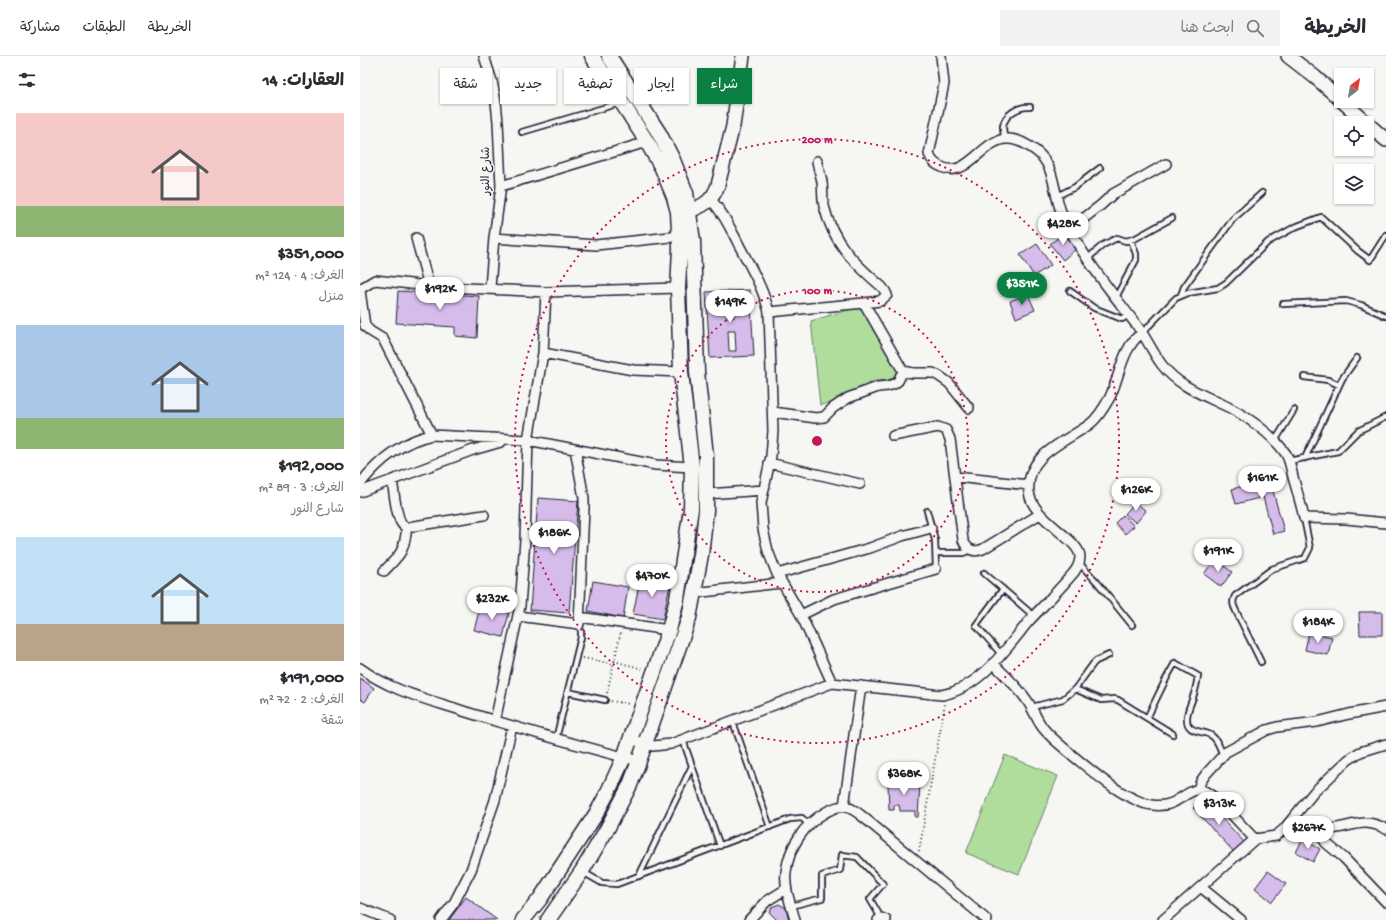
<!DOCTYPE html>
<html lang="ar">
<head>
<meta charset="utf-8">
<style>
	body { margin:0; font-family:"Gochi Hand","Playpen Sans Arabic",sans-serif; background:#f2f2f3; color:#2b2b33; direction:rtl; height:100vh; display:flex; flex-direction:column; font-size:15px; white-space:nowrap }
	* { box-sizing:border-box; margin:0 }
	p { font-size:13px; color:#7c7c81 }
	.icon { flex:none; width:22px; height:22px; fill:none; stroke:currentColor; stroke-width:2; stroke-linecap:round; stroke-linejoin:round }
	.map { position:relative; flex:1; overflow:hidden; direction:ltr }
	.side { display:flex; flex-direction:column; background:#fff; width:360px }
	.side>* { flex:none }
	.banner { position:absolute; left:12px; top:12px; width:380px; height:36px; direction:rtl; display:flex; gap:8px }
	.needle { width:26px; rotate:31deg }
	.tools { position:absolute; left:974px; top:12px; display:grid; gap:8px }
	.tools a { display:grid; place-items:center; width:40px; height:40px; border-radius:0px; background:#fff; box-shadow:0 1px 3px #0004; font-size:20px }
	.price { position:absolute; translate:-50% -34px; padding:0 9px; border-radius:14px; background:#fff; color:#222; font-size:13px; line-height:26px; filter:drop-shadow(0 1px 2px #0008) }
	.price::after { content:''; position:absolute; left:50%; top:24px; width:12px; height:9px; margin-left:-6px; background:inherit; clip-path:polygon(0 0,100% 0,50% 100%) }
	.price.selected { background:#0b8043; color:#fff }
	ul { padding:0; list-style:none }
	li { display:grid; align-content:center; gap:8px; height:212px; padding:0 16px }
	li span { display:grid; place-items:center; height:124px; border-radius:0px; color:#555 }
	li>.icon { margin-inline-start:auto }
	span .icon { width:72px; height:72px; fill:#fffc; stroke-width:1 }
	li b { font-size:17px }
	h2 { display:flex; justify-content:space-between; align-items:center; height:48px; padding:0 16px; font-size:17px }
	.pill { padding:0 14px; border-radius:0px; background:#fff; box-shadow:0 1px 3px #0004; font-size:14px; line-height:36px }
	.pill.selected { background:#0b8043; color:#fff }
	header { display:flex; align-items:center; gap:24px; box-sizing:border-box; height:56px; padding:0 20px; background:#fff; border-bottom:1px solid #e1e1e2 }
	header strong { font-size:19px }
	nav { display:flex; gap:22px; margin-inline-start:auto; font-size:14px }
	.search { width:280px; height:36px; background:#f2f2f3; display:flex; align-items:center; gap:10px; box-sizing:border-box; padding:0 14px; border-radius:0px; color:#7c7c81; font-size:15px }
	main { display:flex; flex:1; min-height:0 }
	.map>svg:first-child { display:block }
	.green { fill:#b0dd9c; stroke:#69806c }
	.building { fill:#d6bceb; stroke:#22223b; fill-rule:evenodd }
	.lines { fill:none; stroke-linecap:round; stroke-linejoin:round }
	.lane-casing { stroke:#22223b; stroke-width:8 }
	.street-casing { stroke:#22223b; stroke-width:12 }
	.secondary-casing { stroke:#22223b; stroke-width:16 }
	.primary-casing { stroke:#22223b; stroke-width:17 }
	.path { stroke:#22223b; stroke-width:2; stroke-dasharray:1 3; stroke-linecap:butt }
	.lane { stroke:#f6f6f2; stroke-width:4.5 }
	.street { stroke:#f6f6f2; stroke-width:9 }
	.secondary { stroke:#f6f6f2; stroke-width:13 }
	.primary { stroke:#f6f6f2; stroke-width:14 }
	.ring { fill:none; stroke:#c2185b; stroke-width:2; stroke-dasharray:2 4 }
	.labels { text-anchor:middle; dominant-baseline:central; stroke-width:3; stroke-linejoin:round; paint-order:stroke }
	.street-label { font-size:12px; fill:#22223b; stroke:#f6f6f2 }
	.centre { fill:#c2185b; stroke:#f6f6f2; stroke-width:2 }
	.ring-label { font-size:12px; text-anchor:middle; font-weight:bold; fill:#c2185b; stroke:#f6f6f2; stroke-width:3; stroke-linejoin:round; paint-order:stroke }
</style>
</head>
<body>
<header>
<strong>الخريطة</strong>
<div class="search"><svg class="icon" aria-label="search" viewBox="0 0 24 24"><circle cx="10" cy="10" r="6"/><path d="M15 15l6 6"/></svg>ابحث هنا</div>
<nav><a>الخريطة</a><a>الطبقات</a><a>مشاركة</a></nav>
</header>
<main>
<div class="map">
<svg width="1026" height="864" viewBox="0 0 1026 864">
	<rect width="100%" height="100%" fill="#f6f6f2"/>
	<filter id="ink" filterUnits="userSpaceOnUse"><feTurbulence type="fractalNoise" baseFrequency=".025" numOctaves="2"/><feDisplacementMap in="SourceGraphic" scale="8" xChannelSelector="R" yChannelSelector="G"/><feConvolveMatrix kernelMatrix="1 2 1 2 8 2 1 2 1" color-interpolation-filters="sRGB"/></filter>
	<g filter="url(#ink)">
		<path class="green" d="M498,251L504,255L537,314L533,324L515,325L476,342V346L460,349L451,265Z
			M645,699L698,720L659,818L606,797Z"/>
		<path class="building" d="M704,177L716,193L703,204L690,188Z
			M677,188L691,209L674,220L660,199Z
			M390,234L394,300L350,302L346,236ZM367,241H374V261H367ZM368,275H375L376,295H369Z
			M38,235L119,240L117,282L95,280V271L36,267Z
			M668,238L675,254L656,262L650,245Z
			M908,417L924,475L913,478L903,441L876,448L872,433L892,428L893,432L899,430L896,421Z
			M178,442L218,445L209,557L170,554Z
			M775,446L786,455L776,467L765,458Z
			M763,459L774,470L765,478L755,467Z
			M855,503L872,516L861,531L844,518Z
			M280,524H311L303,563L273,558Z
			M233,525L268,531L263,562L228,555Z
			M121,548L149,557L143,581L114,574Z
			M999,556H1022V579H1000Z
			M949,576L972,581L968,599L945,594Z
			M0,622L14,632L5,646L0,643Z
			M532,726L560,727L558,761H555V755H540L539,749H534V754H529L528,728H532Z
			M844,743L885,787L875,797L833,752Z
			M943,783L960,793L953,806L936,796Z
			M908,815L926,828L912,846L895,832Z
			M106,841L137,864H89Z
			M419,848L426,852L429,864H417L409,856L412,851Z"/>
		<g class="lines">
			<g class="lane-casing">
				<path id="lane" d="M162,76L260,47
					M644,83C644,79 643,74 643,70C645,58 659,50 670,51
					M697,140L715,131L740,112
					M727,203L743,189L757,182L766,185L776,182L812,162
					M710,235L734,252L762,263L769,259
					M821,239L824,231L873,163L902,137
					M756,241L776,204V198L771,184
					M923,248L986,245L1001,249L1026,260
					M782,277L816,242L828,237L858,232L866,227L908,186L935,171L961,161L998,195L1010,204L1026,179
					M944,321L968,324L979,329
					M915,385L934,354
					M945,402L982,323L997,302
					M929,405L978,395L998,375L1026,361
					M567,455L575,484L576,513
					M576,497H603L606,496L608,493
					M719,507L737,526L772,569
					M624,517L674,560
					M641,598L616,569L643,533
					M901,606L876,555C873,549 872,546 875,540L912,513L945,502L950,492L944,462
					M715,633L741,644L754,643L758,644L813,678
					M208,636L245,644
					M672,651L703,643L715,633L733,608L736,605L749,599
					M787,662L806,623L815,607L838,620C837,626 836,632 834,638C832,646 827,654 827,662C826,678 844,674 852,680C858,684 860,693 863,699
					M373,666L410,771
					M196,683L221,581V575L219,568
					M323,684L360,790
					M223,816L242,827L257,828L430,763L442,762L448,768
					M279,820L332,710
					M431,850L462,842V820L480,814L482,799L497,801L523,828L510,843L521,862"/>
			</g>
			<g class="street-casing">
				<path id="street" d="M124,0L132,25L136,46L138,66L141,130L134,182L130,232
					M581,0L584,28L569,98C572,106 576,109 584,112C607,121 623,84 646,83C657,82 668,89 676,95C696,110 693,138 702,158C721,200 751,235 778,271C787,283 793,297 802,309C819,331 844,339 868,351C888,361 913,379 926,398C930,405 931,413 933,421C937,435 941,448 944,462L986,463L1026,467
					M141,130L287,86
					M350,143C364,157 371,174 380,191C391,212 403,232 409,256L413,375L411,400L401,447L403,473L408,495L417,518L441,559L472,627
					M710,173L741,149L753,138L806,108
					M56,182L69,230
					M134,182L236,189L320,180
					M0,233L15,224L69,230L186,236L318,232
					M0,234L5,270L10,275L23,283L72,379
					M504,247L543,315L553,317H573L579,320L589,327L609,352
					M409,256L504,247L520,245L527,239L525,235L522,231C494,207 473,187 464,150C462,142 463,134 462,126C461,119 458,112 457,105
					M183,297L273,314L321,316
					M413,356L456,362L464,361L473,352L488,342L518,331L528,330L534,328L538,325L543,315
					M533,380L578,371L586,374L590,383L603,484C607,494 614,497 623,493L680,458
					M409,407L500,428
					M596,421L669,429
					M32,424C34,434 36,465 44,470C47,472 50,471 54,470L124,459
					M0,428C19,404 42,385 72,379L168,384L296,409L332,411
					M0,436L113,394L141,386
					M347,438L404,434
					M24,515C41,498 44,496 47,471
					M417,518L510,492L542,480L571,472
					M334,537L421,527
					M441,559L474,543L576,513
					M158,560L219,568L224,452V442L215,393
					M219,561L309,574
					M633,607C644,619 657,630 666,643C673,652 676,663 683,672C691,682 702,690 712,699C732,715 751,732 774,743C785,749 800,752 812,747C820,744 833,731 842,734C856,738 883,772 895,783
					M0,612C31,635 67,643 103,655C161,673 220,690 279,705
					M135,665L160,550L165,484L168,384L183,297L186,236
					M270,683L293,690L311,688L472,627L582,639C620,632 646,593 669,565C682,551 696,537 709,522C714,517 720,509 720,501C720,483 672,464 669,436C665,398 706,386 730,368C739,361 745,350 750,341C760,320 762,291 782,277
					M838,733L841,725L846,718L866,696L907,674L917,671L957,666L989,658L1026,651
					M484,750L501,630
					M924,773C939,773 953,774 968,773C992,772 1002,760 1026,773
					M960,773L962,781L966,787L984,802L1026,846
					M842,832L881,864
					M0,852L30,864
					M81,864L94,847L111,814L135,744L152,670
					M389,864L407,845L426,833
					M435,864C431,848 424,833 426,816C429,791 444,768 466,756C472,753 479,749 486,751C492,752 497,756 502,760L627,864
					M518,864L521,862L526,864
					M803,864L895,783L916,780L924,773L954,736L988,704L1000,696L1026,688"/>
			</g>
			<g class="secondary-casing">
				<path id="secondary" d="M928,0L955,21L981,44
					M982,45L1026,84
					M329,155C344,150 353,144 358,129L373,70L383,0"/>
			</g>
			<g class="primary-casing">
				<path id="primary" d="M163,864L180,843L236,758L247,738L264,701L309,574L317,543L331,453L332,411L321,316L318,232L320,193L318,156L314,141L302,112L287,86L232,0
					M188,864L222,815L247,773L270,729L279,705L329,562L341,499L346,455V400L337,316L333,185L326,137L313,104L299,77L249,0"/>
			</g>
			<path class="path" d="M223,602L253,608
				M254,605L283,613
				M247,637L261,575
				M251,645L270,648
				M559,795L585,647"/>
			<use href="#lane" class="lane"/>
			<use href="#street" class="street"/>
			<use href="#secondary" class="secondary"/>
			<use href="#primary" class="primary"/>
		</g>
	</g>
	<g class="ring">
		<circle cx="457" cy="385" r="151"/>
		<circle cx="457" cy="385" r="302"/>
	</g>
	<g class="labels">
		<g class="street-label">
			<text transform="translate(127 115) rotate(-90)">شارع النور</text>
		</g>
	</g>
	<circle cx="457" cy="385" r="6" class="centre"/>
	<g class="ring-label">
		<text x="457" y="87">200 m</text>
		<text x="457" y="238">100 m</text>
	</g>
</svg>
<div class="tools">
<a><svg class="needle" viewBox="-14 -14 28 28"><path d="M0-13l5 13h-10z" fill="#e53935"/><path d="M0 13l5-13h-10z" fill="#7c7c81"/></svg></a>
<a><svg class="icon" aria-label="locate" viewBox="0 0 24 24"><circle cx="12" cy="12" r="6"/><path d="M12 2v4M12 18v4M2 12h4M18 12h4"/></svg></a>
<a><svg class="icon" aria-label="layers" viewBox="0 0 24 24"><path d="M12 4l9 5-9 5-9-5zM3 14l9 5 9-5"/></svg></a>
</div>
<b class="price" style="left:703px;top:190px">$428K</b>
<b class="price selected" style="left:662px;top:250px">$351K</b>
<b class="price" style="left:80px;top:255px">$192K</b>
<b class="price" style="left:370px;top:268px">$149K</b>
<b class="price" style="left:902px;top:444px">$161K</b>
<b class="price" style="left:776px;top:456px">$126K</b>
<b class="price" style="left:194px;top:499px">$186K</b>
<b class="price" style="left:858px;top:517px">$191K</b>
<b class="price" style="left:292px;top:542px">$470K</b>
<b class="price" style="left:132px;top:565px">$232K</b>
<b class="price" style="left:958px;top:588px">$184K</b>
<b class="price" style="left:544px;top:740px">$368K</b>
<b class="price" style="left:859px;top:770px">$313K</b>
<b class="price" style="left:948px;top:794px">$267K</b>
<div class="banner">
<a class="pill selected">شراء</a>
<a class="pill">إيجار</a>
<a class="pill">تصفية</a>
<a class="pill">جديد</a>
<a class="pill">شقة</a>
</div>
</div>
<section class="side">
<h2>العقارات: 14<svg class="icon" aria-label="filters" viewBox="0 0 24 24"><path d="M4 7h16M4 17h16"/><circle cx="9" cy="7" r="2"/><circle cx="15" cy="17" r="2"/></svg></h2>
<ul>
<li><span style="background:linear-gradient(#f6c9c9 75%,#8fb573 0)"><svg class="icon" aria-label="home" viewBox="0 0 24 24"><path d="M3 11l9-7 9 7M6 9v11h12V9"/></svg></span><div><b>$351,000</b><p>الغرف: 4 · 124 m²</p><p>منزل</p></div></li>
<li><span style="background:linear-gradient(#a9c7e8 75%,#8fb573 0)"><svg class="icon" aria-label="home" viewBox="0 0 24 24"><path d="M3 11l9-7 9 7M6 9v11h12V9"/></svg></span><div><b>$192,000</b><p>الغرف: 3 · 89 m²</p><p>شارع النور</p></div></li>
<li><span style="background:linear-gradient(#bfe0f5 70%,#b9a48a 0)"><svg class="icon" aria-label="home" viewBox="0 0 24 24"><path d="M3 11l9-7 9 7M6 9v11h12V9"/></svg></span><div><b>$191,000</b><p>الغرف: 2 · 72 m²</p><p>شقة</p></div></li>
</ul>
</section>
</main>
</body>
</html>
